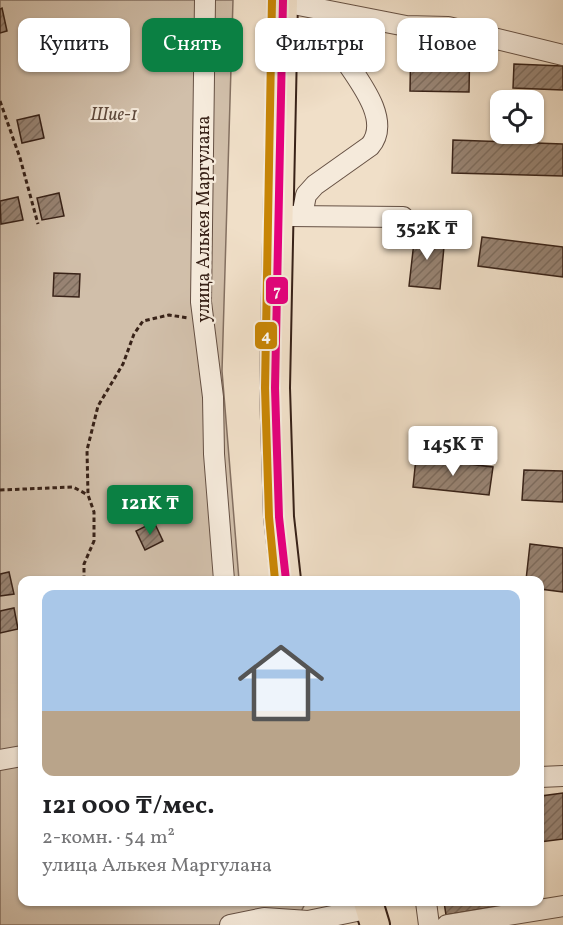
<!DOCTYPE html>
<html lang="ru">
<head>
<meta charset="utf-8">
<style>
	body { margin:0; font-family:Vollkorn,serif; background:#f2f2f2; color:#202124; height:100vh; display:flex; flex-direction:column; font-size:22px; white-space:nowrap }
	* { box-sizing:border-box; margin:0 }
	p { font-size:20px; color:#757577 }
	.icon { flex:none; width:33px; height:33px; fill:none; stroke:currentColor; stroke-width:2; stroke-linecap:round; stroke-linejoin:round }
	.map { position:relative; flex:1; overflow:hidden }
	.side { position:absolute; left:18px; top:576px; width:526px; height:330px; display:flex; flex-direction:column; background:#fff; border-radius:12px; box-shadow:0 2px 4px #0004 }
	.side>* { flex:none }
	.guide { position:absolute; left:18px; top:18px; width:528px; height:54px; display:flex; gap:12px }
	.buttons { position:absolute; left:490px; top:90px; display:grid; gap:12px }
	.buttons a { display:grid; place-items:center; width:54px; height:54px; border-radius:12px; background:#fff; box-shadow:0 2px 4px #0004; font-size:30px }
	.price { position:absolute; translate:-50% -51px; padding:0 14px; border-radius:6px; background:#fff; color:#222; font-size:20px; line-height:39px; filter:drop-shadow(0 2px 3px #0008) }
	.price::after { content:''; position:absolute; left:50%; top:36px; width:18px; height:14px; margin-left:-9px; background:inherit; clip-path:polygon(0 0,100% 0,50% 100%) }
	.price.on { background:#0b8043; color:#fff }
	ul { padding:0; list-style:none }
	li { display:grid; align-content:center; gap:12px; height:318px; padding:0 24px }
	li span { display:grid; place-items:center; height:186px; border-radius:12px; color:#555 }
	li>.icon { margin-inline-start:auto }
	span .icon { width:108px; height:108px; fill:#fffc; stroke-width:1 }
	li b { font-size:26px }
	.tag { padding:0 21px; border-radius:12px; background:#fff; box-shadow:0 2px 4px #0004; font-size:21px; line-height:54px }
	.tag.on { background:#0b8043; color:#fff }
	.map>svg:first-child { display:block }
	.green { fill:#d1bfaa; stroke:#847061; stroke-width:1.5 }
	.building { fill:url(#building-hatch); stroke:#382218; stroke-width:1.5 }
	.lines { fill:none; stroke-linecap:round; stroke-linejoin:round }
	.minor-casing { stroke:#665144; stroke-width:22 }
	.highway-casing { stroke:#382218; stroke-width:32 }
	.path { stroke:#382218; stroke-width:3; stroke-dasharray:4.5 3; stroke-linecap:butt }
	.minor { stroke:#f5eadb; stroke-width:20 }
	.highway { stroke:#f0dfc8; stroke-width:28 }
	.bus-1-casing { stroke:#f5eadb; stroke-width:12 }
	.bus-2-casing { stroke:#f5eadb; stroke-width:12 }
	.bus-1 { stroke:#e5007d; stroke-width:8 }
	.bus-2 { stroke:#c78506; stroke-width:8 }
	.labels { text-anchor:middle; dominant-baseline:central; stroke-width:4.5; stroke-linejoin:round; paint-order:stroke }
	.park-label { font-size:18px; font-style:italic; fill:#5e493c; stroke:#f5eadb }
	.street-label { font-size:18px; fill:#382218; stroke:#f5eadb }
	.line-badge { stroke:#f5eadb; stroke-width:2 }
	.badge-label { font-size:16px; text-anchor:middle; font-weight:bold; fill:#fff }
</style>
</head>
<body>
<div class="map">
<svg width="563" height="925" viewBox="0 0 563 925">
	<defs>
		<pattern id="building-hatch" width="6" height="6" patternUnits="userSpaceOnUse" patternTransform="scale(1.5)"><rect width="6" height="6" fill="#988474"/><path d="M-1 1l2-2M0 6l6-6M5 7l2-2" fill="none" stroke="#7d6c5e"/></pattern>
	</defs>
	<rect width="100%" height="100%" fill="#f0dfc8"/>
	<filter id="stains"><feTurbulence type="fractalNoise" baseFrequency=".00333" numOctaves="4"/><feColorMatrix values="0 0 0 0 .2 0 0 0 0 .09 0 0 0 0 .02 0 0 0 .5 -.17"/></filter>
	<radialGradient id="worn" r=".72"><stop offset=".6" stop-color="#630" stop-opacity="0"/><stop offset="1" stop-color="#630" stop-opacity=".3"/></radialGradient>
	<path class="green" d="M0,0H233L222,371L239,580H22V902H306L294,925H0Z"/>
	<path class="building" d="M2,8L7,31L0,33V9Z
		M411,34L470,36L469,92L410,91Z
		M514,64L563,66V90L513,88Z
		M39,115L44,138L22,143L17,120Z
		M453,140L563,144V176L452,173Z
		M59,193L64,216L42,220L37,198Z
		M18,197L23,220L1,224L0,201Z
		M415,233L445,236L440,289L409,286Z
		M482,237L563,247V277L478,266Z
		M54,273L80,274L79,297L53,296Z
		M416,458L493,467L489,495L413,487Z
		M524,470L563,471V502L522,500Z
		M154,522L163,541L145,550L136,531Z
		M530,544L563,548V592L540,589V580H526Z
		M9,572L14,594L0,596V574Z
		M14,608L18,629L0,633V611Z
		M563,793V839L540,842V808H542L541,796Z
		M444,902H512V904L446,915Z"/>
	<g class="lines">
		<g class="minor-casing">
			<path id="minor" d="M205,0L201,302L213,397L214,454L224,580
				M283,2L406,26L448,27L563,55
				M288,216L403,217
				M302,216L306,195L315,185L370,146C394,118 352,73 338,49C331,37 329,25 328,12
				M0,760L22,756
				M540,777L563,776
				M426,902L429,925
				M230,925L264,918L308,921L371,908
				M447,925L563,906"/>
		</g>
		<g class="highway-casing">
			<path id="highway" d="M283,0L275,388L279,517L286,580
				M368,902L375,925"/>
		</g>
		<path class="path" d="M0,101L20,158L38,224
			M0,490L73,487L88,495
			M84,580V564L94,541V512L88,495L87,450L98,406L123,364L134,334L143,321L169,315L188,318"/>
		<use href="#minor" class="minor"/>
		<use href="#highway" class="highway"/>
		<g class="bus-1-casing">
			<path id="bus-1" d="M283,0L275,388L279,517L286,580"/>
		</g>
		<g class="bus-2-casing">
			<path id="bus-2" d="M272,0L265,388L269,517L275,580"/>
		</g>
		<use href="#bus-1" class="bus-1"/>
		<use href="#bus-2" class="bus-2"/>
	</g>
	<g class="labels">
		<g class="park-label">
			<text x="114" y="115">Шие-1</text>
		</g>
		<g class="street-label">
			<text transform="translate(204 219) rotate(-90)">улица Алькея Маргулана</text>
		</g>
	</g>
	<g class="line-badge">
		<rect x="265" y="276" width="24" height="29" rx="6" fill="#e5007d"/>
		<rect x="254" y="321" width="24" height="29" rx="6" fill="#c78506"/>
	</g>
	<g class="badge-label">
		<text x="277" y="296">7</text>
		<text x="266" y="341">4</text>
	</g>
	<rect width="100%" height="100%" filter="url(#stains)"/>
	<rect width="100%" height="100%" fill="url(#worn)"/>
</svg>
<div class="buttons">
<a><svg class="icon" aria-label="locate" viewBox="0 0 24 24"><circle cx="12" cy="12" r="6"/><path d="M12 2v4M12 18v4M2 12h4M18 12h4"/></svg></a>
</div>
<b class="price" style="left:427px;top:261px">352K ₸</b>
<b class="price" style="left:453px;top:477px">145K ₸</b>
<b class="price on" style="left:150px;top:536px">121K ₸</b>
<div class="guide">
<a class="tag">Купить</a>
<a class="tag on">Снять</a>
<a class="tag">Фильтры</a>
<a class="tag">Новое</a>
</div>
<section class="side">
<ul>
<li><span style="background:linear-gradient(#a9c7e8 65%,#b9a48a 0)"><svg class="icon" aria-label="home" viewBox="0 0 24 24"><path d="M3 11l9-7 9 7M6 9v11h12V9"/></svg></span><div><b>121 000 ₸/мес.</b><p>2-комн. · 54 m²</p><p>улица Алькея Маргулана</p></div></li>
</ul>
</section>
</div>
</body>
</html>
